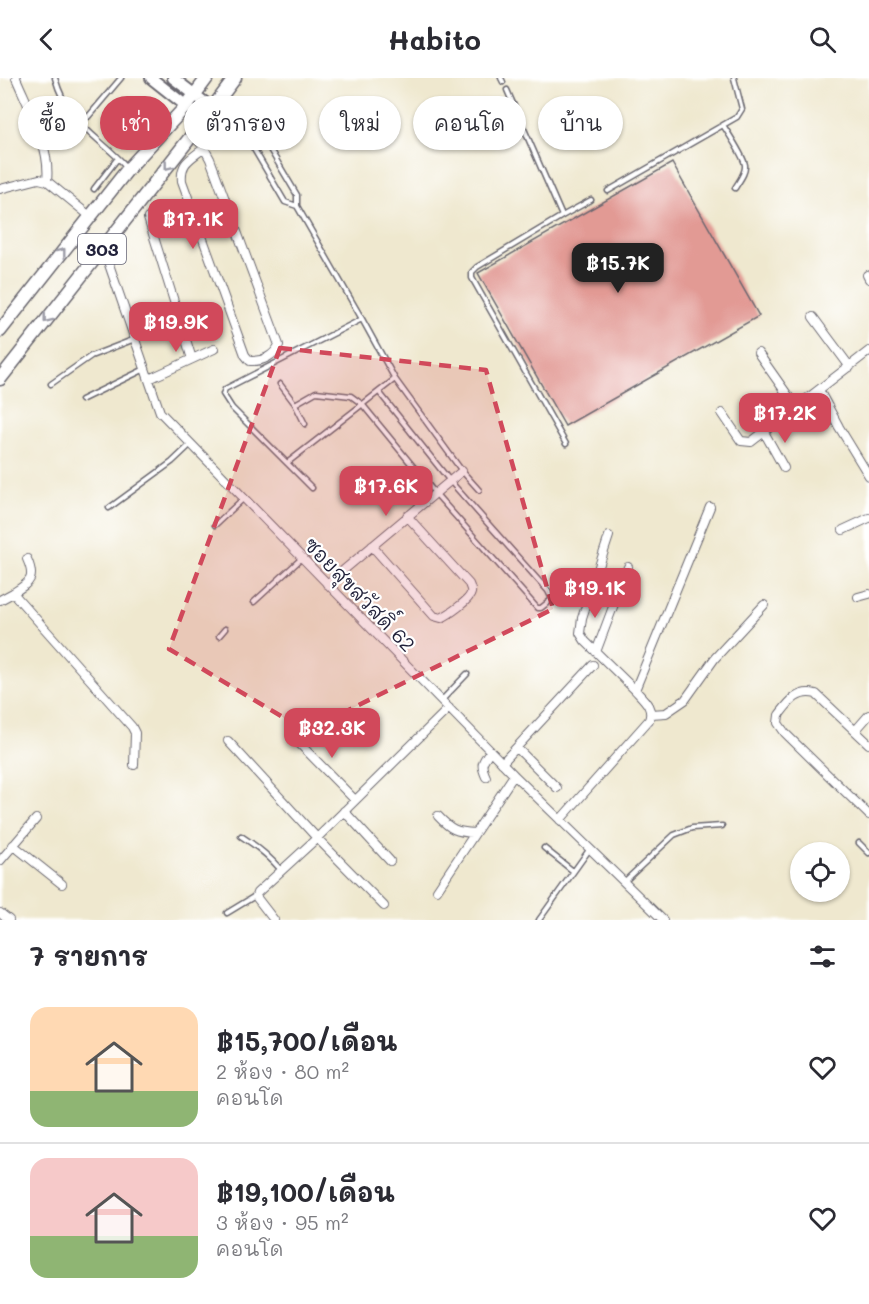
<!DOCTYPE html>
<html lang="th">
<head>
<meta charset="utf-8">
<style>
	body { margin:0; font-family:Mali,"Playpen Sans Thai",sans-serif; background:#f2f2f3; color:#2b2b33; height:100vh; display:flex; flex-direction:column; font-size:22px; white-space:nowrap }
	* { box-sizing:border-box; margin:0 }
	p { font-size:20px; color:#7c7c81 }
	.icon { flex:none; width:33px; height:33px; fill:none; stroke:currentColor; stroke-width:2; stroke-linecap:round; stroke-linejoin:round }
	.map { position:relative; height:842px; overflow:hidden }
	.panel { display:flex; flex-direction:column; background:#fff; flex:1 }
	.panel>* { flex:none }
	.top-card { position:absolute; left:18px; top:18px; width:834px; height:54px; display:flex; gap:12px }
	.buttons { position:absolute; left:790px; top:764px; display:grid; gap:12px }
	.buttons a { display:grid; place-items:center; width:60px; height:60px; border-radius:50%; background:#fff; box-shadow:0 2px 4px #0004; font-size:30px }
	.price { position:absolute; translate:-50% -51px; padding:0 14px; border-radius:12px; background:#d1495b; color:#fff; font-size:20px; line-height:39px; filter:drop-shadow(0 2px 3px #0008) }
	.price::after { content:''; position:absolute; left:50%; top:36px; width:18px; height:14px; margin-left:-9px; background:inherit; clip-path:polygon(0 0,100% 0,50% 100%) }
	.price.selected { background:#222; color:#fff }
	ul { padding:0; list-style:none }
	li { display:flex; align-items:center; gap:18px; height:150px; padding:0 30px }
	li+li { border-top:2px solid #e1e1e2 }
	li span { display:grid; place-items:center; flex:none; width:168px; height:120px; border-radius:18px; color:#555 }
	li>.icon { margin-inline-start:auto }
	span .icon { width:72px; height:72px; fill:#fffc; stroke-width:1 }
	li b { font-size:26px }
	h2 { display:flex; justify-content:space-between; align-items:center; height:72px; padding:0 30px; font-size:26px }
	.chip { padding:0 21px; border-radius:27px; background:#fff; box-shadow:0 2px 4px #0004; font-size:21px; line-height:54px }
	.chip.selected { background:#d1495b; color:#fff }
	header { display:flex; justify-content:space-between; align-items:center; height:78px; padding:0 30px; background:#fff; font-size:27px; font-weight:700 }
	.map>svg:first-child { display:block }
	.building { fill:#e29a94 }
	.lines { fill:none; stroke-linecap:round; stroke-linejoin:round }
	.lane-casing { stroke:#6a676f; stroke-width:7 }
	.street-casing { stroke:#6a676f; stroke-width:10 }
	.secondary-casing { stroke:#6a676f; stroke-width:14 }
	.primary-casing { stroke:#6a676f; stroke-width:15 }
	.lane { stroke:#fff; stroke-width:4 }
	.street { stroke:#fff; stroke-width:8 }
	.secondary { stroke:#fff; stroke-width:10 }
	.primary { stroke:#fff; stroke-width:12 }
	.oneway { stroke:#9c9ca7 }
	.marked { fill:#d1495b; fill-opacity:0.2; stroke:#d1495b; stroke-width:4.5; stroke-dasharray:12 8; stroke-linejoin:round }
	.labels { text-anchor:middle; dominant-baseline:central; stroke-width:4.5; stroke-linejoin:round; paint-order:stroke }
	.shield { fill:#fff; stroke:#646476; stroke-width:1.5 }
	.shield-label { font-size:18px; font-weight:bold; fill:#22223b }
	.street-label { font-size:20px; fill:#22223b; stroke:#fff }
</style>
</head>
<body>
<header><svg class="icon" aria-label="back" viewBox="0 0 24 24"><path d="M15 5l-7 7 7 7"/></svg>Habito<svg class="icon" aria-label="search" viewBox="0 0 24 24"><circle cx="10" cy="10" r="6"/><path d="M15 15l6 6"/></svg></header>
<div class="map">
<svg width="869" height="842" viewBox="0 0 869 842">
	<rect width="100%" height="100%" fill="#fff"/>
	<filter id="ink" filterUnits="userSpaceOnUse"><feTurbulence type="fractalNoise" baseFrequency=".0167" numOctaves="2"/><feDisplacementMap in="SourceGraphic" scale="12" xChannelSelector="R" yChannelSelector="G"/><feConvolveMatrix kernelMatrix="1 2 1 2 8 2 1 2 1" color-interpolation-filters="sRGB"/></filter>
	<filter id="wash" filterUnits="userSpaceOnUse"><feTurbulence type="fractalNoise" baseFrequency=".008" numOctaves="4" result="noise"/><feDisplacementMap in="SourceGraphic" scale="24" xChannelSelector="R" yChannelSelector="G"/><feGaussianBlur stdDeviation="1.35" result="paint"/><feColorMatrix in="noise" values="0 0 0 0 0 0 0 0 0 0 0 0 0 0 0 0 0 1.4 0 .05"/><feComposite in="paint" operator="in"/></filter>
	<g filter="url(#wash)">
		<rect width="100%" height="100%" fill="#efe8cf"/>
		<g id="blocks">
			<path class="building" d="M672,85L759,238L565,348L478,195Z"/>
		</g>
	</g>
	<g filter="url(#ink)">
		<use href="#blocks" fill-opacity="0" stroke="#6a676f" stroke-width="1.5"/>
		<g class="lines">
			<g class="lane-casing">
				<path id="lane" d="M55,0C68,46 96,56 126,88
					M501,0L503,4
					M507,12L562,138L477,189L472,194V200L566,366
					M223,18L246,43L255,46L297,117V128L362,241L225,311L223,316L232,330L312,410
					M88,39L121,0
					M246,43L245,56L285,124L297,128
					M723,47C728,55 744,79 745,87C746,95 739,103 735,110
					M94,111L118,80
					M608,113L737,39L742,31L734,0
					M562,138L591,122
					M362,241L395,301L462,393L479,412
					M51,306L91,278L135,261
					M280,306L295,326
					M81,322L145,291
					M305,346L295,326L316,314L351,318L362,326L435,415L531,523L537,530H541L551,522V519L548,513L450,403L379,314
					M287,385L395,301
					M109,430L172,384L191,366
					M215,447L243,421
					M254,524L302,480
					M219,558L225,551
					M441,623L467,596
					M241,758C257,768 269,778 281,792
					M859,765L869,775
					M544,770L573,793
					M625,803L674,757L692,750L722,748
					M227,835L255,818
					M539,842L589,772"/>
			</g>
			<g class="street-casing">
				<path id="street" d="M16,0C29,31 51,69 47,103
					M193,56L204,70L210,81L279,267C274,278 262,284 250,283L245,277L182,103C180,84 191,81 204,70
					M0,111L39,101L47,103L91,139
					M148,140L192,281
					M103,169L160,334L514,697L663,842
					M867,197L869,201
					M813,239L850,289
					M758,275L796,329
					M149,301L214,271
					M819,312L839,349L869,398
					M722,335L741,363L751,364L869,273
					M764,354L784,390
					M843,452L869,440
					M609,458L582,540L580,555L585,563L635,612
					M372,468L434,538L441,540C448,537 470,522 471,515C472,512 470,509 469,506L407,438
					M327,506L462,393
					M13,515C30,504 36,501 27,481
					M858,519L869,516
					M0,522L13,515L132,649L135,655L134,687
					M596,574L628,489
					M651,636L666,635L685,622L715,580L764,527
					M855,653L869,637
					M292,658L355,722
					M228,663L317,760L384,828
					M869,666L816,616C798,611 789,624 779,637L778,645L785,655L869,737
					M517,670L557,710
					M502,685L593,587
					M486,699C480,686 482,684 490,673
					M344,733L390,783
					M438,738C451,752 456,754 475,755
					M560,742L649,642C654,629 643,621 635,612L710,429
					M13,767L62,806
					M0,783L36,741
					M437,812L514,697
					M0,835L9,842
					M274,842L257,820L256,818L257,815L317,760L449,630"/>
			</g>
			<g class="secondary-casing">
				<path id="secondary" d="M151,0L204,42
					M173,0L212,30"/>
			</g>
			<g class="primary-casing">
				<path id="primary" d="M0,253L128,91L187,27L207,0
					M0,301L193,56L235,0"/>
			</g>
			<use href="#lane" class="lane"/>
			<use href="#street" class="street"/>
			<use href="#secondary" class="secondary"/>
			<use href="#primary" class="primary"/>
		</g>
		<defs><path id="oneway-chevron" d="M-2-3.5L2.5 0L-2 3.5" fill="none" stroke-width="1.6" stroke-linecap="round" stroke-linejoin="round" transform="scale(1.5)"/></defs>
		<g class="oneway">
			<use href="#oneway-chevron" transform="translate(168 88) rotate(128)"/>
			<use href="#oneway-chevron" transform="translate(62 174) rotate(-52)"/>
			<use href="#oneway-chevron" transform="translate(47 241) rotate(128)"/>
		</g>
	</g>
	<path class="marked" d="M280,270L486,292L553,531L306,653L169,571Z"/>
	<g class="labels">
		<rect class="shield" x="78" y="156" width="48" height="30" rx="4.5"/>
		<g class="shield-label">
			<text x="102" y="171">303</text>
		</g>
		<g class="street-label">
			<text transform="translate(360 516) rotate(46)">ซอยสุขสวัสดิ์ 62</text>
		</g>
	</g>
</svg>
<div class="buttons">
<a><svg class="icon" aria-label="locate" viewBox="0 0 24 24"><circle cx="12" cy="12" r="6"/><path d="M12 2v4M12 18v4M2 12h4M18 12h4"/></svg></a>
</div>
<b class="price" style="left:193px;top:172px">฿17.1K</b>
<b class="price selected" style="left:618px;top:216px">฿15.7K</b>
<b class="price" style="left:176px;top:275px">฿19.9K</b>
<b class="price" style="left:785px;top:366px">฿17.2K</b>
<b class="price" style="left:386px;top:439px">฿17.6K</b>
<b class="price" style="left:595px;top:541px">฿19.1K</b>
<b class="price" style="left:332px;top:681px">฿32.3K</b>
<div class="top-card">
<a class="chip">ซื้อ</a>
<a class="chip selected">เช่า</a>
<a class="chip">ตัวกรอง</a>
<a class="chip">ใหม่</a>
<a class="chip">คอนโด</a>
<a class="chip">บ้าน</a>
</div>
</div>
<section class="panel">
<h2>7 รายการ<svg class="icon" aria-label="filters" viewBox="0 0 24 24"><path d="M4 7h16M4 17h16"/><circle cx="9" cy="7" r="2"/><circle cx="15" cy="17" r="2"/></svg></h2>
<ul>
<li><span style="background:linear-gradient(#ffd9b3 70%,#8fb573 0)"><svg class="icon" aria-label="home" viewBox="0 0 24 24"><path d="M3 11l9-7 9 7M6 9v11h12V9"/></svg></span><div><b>฿15,700/เดือน</b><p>2 ห้อง · 80 m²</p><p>คอนโด</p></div><svg class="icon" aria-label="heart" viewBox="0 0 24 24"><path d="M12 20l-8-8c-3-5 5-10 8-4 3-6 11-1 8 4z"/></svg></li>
<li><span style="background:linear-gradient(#f6c9c9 65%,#8fb573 0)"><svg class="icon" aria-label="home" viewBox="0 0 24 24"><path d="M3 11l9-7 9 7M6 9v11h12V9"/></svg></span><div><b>฿19,100/เดือน</b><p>3 ห้อง · 95 m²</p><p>คอนโด</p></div><svg class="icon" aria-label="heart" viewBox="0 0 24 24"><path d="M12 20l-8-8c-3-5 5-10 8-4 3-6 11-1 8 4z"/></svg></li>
</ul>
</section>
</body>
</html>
